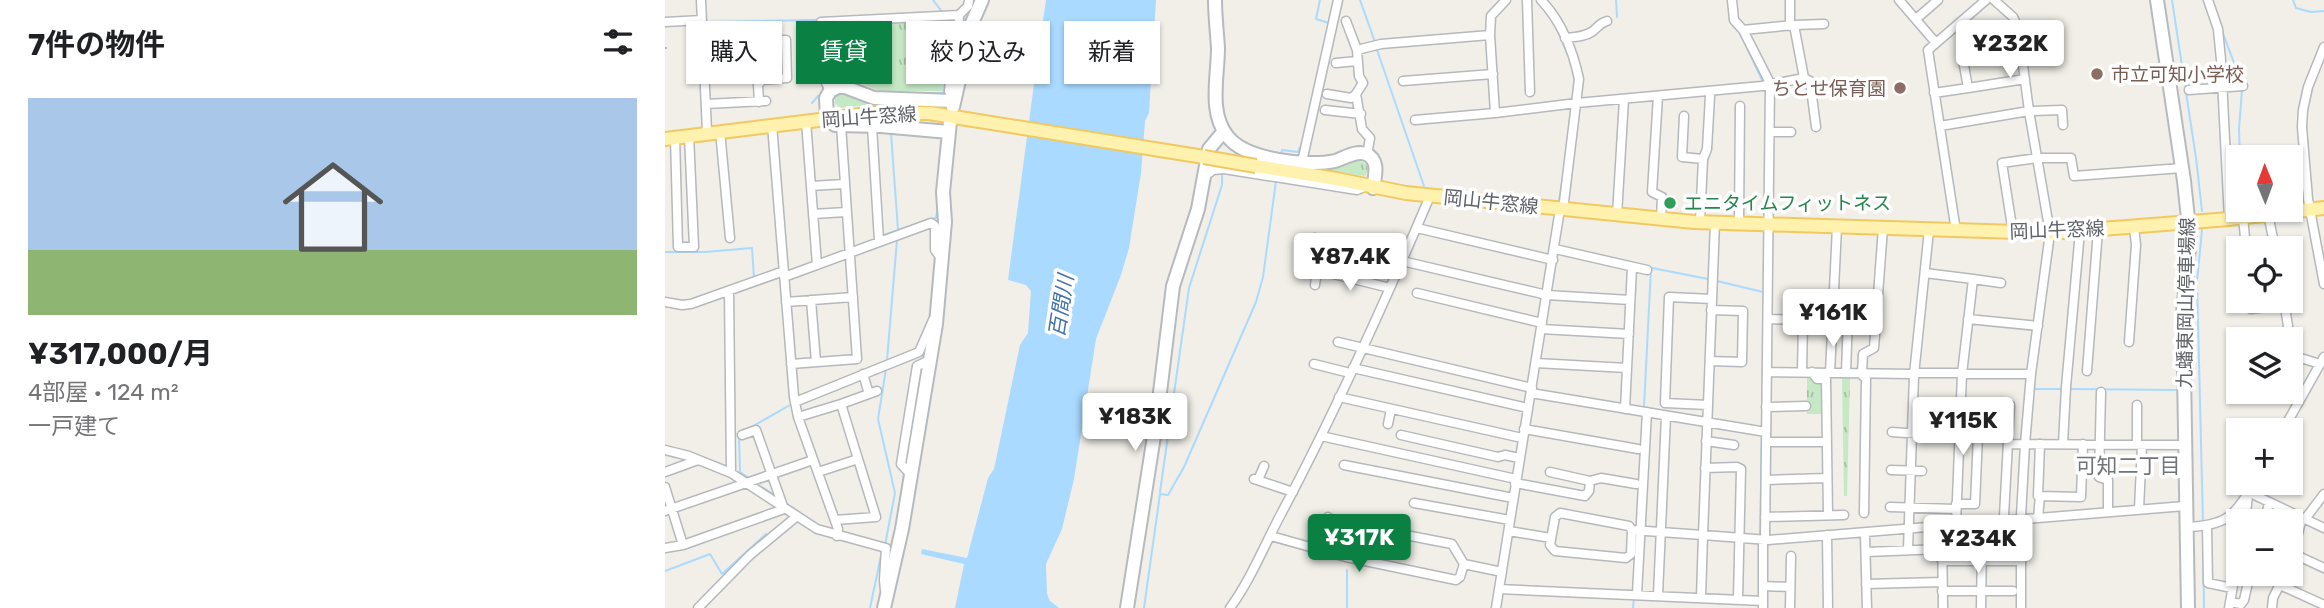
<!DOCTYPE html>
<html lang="ja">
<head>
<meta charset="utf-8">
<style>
	body { margin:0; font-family:Rubik,"Noto Sans JP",sans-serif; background:#f2f2f2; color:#202124; height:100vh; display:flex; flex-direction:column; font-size:26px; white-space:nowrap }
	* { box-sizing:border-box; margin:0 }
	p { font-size:23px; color:#757577 }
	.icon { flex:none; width:38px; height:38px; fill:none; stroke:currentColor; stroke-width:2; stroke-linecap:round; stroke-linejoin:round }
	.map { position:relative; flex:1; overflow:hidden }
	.drawer { display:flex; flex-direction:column; background:#fff; width:665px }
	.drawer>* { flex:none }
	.guide { position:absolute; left:21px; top:21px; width:665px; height:63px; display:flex; gap:14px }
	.needle { width:46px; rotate:359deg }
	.buttons { position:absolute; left:1561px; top:145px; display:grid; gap:14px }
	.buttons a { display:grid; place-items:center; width:77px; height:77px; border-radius:0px; background:#fff; box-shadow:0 2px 5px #0004; font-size:35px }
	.price { position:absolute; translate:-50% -60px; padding:0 16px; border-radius:7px; background:#fff; color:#222; font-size:23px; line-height:46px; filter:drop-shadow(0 2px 4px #0008) }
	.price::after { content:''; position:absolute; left:50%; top:42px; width:21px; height:16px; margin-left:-10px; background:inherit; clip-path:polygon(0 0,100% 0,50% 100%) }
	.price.current { background:#0b8043; color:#fff }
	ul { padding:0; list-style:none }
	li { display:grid; align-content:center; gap:14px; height:371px; padding:0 28px }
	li+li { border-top:2px solid #e0e0e0 }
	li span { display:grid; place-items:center; height:217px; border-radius:0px; color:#555 }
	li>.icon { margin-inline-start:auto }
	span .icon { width:126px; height:126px; fill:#fffc; stroke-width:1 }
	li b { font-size:30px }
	h2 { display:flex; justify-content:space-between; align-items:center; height:84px; padding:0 28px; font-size:30px }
	.chip { padding:0 24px; border-radius:0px; background:#fff; box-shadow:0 2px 5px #0004; font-size:24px; line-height:63px }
	.chip.current { background:#0b8043; color:#fff }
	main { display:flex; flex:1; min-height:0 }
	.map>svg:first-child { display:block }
	.grass { fill:url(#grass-tufts) }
	.water { fill:#aadaff }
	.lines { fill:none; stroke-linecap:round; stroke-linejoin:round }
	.stream { stroke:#aadaff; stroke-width:2 }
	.street-casing { stroke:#b5b8bc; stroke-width:11 }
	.secondary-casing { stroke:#b6babf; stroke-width:16 }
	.primary-casing { stroke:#f2c960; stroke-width:16 }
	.street { stroke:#fff; stroke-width:8 }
	.secondary { stroke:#fff; stroke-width:12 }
	.primary { stroke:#fff2af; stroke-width:12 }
	.rail { stroke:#b6b7b8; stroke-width:2; stroke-dasharray:2 9; stroke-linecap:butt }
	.primary-bridge-casing { stroke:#f2c960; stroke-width:16; stroke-linecap:butt }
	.primary-bridge { stroke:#fff2af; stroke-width:12 }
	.education-dot { fill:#8d6e63; stroke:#fff; stroke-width:2.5 }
	.leisure-dot { fill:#2e9e5b; stroke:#fff; stroke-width:2.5 }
	.labels { text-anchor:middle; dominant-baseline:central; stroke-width:7; stroke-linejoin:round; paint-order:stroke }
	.education-label { font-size:19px; fill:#785e54; stroke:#fff; text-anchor:start }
	.street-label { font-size:19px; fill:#5f6368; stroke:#fff }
	.leisure-label { font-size:19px; fill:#27864d; stroke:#fff; text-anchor:start }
	.water-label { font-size:21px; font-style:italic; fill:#4174aa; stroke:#fff }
	.neighbourhood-label { font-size:21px; fill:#70757a; stroke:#fff }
</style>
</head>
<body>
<main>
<section class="drawer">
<h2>7件の物件<svg class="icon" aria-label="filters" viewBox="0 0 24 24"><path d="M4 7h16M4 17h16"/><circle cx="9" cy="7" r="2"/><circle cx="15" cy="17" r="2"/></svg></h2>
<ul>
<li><span style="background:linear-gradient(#a9c7e8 70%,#8fb573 0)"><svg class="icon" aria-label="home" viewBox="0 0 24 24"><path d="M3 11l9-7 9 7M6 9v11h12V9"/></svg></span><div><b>¥317,000/月</b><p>4部屋 · 124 m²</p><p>一戸建て</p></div></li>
</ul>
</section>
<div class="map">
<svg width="1659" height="608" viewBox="0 0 1659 608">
	<defs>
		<pattern id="grass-tufts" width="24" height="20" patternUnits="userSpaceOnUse" patternTransform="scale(1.75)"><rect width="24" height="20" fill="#c5e8c5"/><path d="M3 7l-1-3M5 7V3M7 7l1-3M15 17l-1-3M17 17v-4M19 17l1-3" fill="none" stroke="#a3c0a4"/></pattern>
	</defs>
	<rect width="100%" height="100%" fill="#f1efe8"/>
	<path class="grass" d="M288,18L292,19L291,36L287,40L277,91H214L178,76L192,69L191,23Z
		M173,94H178L205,103V105L175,108L170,103V96Z
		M693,161C699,161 703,165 703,171L700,176L659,170Z
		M1147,377L1158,384L1159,414H1142V378Z
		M1177,378H1185L1182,496H1179Z"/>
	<path class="water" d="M381,0H491L484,113L480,121L476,173L464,248L456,275L431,339L409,479L397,529L381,564L382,594L385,601L394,608H290L299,564L256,554L257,549L302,558L323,478L329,469L355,345L363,333L366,291L361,285L343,280L369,84L329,76L330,73L369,79Z"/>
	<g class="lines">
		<path class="stream" d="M268,0L278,13
			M655,0L651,19L664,23
			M695,0L710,42
			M951,0L952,17
			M1507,0L1531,158L1537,211
			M1628,0L1631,8L1646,12L1659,11
			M282,21L288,33
			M42,22L153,20
			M297,29L299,16
			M892,29L902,53
			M1557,31L1577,84
			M1076,35L1098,82
			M711,47L759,186
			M164,82L177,76L200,88
			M243,93H278L283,66
			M147,103L153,96
			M1101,120V90
			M226,133L233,230
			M616,154L617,150L633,152L638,141
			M1575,158L1574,129L1577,90
			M899,170L901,151
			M894,201L897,182
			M266,219L271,218L273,207
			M1537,230L1532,281L1538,523
			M216,236L257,222
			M0,252H40L87,248L89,278
			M987,268L1043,279
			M1052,281L1098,292
			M99,282L115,277
			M50,300L61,296
			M222,360L232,240
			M1107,376H1116
			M1367,389H1397
			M1406,389L1511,390
			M979,407L986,268
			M1097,428L1099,304
			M83,429L125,405
			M74,437L75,472
			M0,446L19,451
			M852,453L853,444
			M47,461L61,466
			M75,472L84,478
			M95,486L108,494
			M495,492L524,288L557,185V172
			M1538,528L1539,608
			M1095,536L1097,433
			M220,545L230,493L213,419L221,369
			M0,571L45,554L57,574L101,534
			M205,608L217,551
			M479,608L495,494L503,495L519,467L591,302L598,277L611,181
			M682,608V570
			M968,608L969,598"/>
		<g class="street-casing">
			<path id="street" d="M36,0L42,132
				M862,0L865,92
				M876,0C896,21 908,51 914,79L898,210
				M1067,0L1069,20L1078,30L1105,83L1100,540
				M1234,0L1271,43
				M1329,0L1348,17L1353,28L1364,111L1385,233L1366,374L1360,444L1356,516V608
				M1543,0L1553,29L1556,60L1564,219
				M1251,19L1273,0
				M681,21L692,50
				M0,22L37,20
				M1129,25L1159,24
				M1125,26V0
				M1078,30L1129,25L1139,78L1145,81L1151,127
				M900,38C910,37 920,37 928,31C934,26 935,23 942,21
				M1659,47L1643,87L1638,110L1637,127L1643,199L1659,284
				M671,63L692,61
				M738,81L828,74
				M1303,88L1360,79
				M1524,90L1578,86
				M165,91L161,83L156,22L294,15
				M1269,93L1303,88L1297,54L1355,45
				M662,94L686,98L691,94
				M993,96L987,192L997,197L996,219
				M289,101L284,91L290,41L293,37L294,15L303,6L304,0
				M94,102L93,85L97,80L122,78L121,40H95L97,80
				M41,104L101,101
				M660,110L696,114
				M830,113L912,103L1097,86L1139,78
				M1019,116L1017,157L1038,159
				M750,120L830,113L825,35
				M141,121L152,265
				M107,125L129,397L133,417L173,529L172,536
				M207,126L214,241
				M1275,126L1364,111L1397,110L1398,125
				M55,131L65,238
				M1105,132H1126
				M10,137L13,247H29L24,135
				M702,155L705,138L697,129L691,94L698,83L694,76L692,50L716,44L825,35L826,16L841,0
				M637,162L673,0
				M540,176L548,170L559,169L692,190L702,186
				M146,186L179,184
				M148,214L181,212
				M1603,214L1610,248
				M952,215L959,99
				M1578,217L1581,248
				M1035,222L1038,159L1042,149L1045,96
				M1074,223L1075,106
				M752,228L888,260
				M1291,231L1263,50L1321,0
				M1348,233L1337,163L1372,158H1406L1409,176L1517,168
				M650,238L737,262
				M890,249L982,270
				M737,261L882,295L965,300
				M652,270L725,288
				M1260,273L1308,279L1297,374L1291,524
				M119,277L266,223L270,226V250L276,258
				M1308,279L1336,283
				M650,285L656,240
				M64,291L66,473
				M752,293L877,323
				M146,300L151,362
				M1586,301V309L1610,306
				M0,302L17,305L26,304L119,271
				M121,302L188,297
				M1168,312L1182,314L1183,316L1181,373
				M1103,319L1135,320L1138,323L1137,371
				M1303,319L1373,326
				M876,329L964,334
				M1619,340L1623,326L1619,301
				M673,342L867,388
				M1464,342L1471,245L1469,227
				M1626,355L1655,364
				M1045,361L1077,362L1078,311L1046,310
				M871,363L962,368
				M126,364L192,359L176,125
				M649,364L685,373
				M688,368L863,408
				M1422,371L1433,230
				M1102,372L1249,374
				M1147,372L1152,379H1161L1163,515
				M1165,373L1172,227
				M1195,373L1201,379L1199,513
				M1197,373L1198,354L1209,348L1218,228
				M1249,373H1297
				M198,374L204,394
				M1297,374H1366
				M1436,392L1434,477L1443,480V512
				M866,393L1101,432
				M674,397L857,438
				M130,402L254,352L268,320
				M176,404L212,391
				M1043,405L1000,403L1004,297L1047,299
				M1101,407L1141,406
				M960,409L967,267
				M133,417L176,404L193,459L153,472
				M723,424L726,409
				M859,429L973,449
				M1618,430L1659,357
				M1227,432L1269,435
				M77,435L91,430L119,509
				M736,435L833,457L840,455L854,458
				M656,436L851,479
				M1041,441L1069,445
				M1101,442H1162
				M1343,444L1520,445
				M1375,444L1373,496L1416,497L1418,444
				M1398,444L1401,387L1415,231
				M1472,445V405
				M0,450L24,456L66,473L152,529L221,548L219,580L220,590
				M679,465L848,498
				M1040,468L1072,467L1076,469L1073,599
				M1226,470L1257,471
				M0,472L33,460
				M885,472L925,481
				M246,475L236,464L252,366L265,360
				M589,479L628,492
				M593,480L599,466
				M1101,480L1162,478
				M850,483L920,496L924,491L925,481L936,478L971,484
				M0,487L18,545
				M1583,492L1659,528
				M749,503L845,520
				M1291,504H1310L1314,412L1295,411
				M1225,507L1291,509
				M1474,509L1477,445
				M0,511L148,460
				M895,513L964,526L967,530L966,554L961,558L890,551L885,545L890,517Z
				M1339,516L1345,405
				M1100,517L1179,515
				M1373,518L1375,496
				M1640,519L1659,494
				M170,520L211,517L193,459
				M1580,522L1583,495
				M1600,522L1604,502
				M694,526L787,544L799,564L837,572
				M1542,526L1543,583L1567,588
				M1521,527C1560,526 1570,517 1589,483
				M967,530L1038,535L1050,222
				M1277,530L1278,608
				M844,531L886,538
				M1162,535L1163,608
				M606,536L681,557L791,580L795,577L799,564
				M1200,536L1202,608
				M1277,544H1351
				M0,548L18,545L119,509
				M654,549L663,517
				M1243,550L1249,375L1264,230
				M1201,552L1277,549
				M1629,554L1659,568
				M1277,561H1350
				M1626,561L1637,518
				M1201,584L1277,582
				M1615,585L1659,605
				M1098,586L1125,587
				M834,589L1098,601
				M1277,591H1348
				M972,594L982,412
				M993,595L1001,416
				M1036,597L1038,535L1103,540L1520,506
				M1565,602L1576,604L1579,600L1585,574
				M33,608L85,555L131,517
				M565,608C586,579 599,546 616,514C671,411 719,304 765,196
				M831,608L895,209
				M1098,608V540
				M1125,608L1126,556
				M1316,608L1317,544
				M1564,608L1573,558
				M1607,608L1608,598L1620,574"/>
		</g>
		<g class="secondary-casing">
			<path id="secondary" d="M550,0C550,16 552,32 553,48C553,77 543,113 563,137C581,160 643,167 670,161C679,158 692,150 701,154C715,160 710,176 708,188
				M1492,0L1519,181L1525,237L1518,313L1523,608
				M288,107L307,23L317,0
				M284,132L216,126L170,125L162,118L161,98L165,91L173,87H180L209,98L289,101
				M219,608L237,529L271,324L280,222L278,192L285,122
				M462,608L492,417L508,286L533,209L544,149L559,131"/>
		</g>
		<g class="primary-casing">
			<path id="primary" d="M0,139L211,113H264L539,157
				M591,166L671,179L741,193L1029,222L1385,233L1564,219L1659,208"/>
		</g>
		<use href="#street" class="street"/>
		<use href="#secondary" class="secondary"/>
		<use href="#primary" class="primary"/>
		<path class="rail" d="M1,47V56"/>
		<g class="primary-bridge-casing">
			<path id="primary-bridge" d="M539,157L591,166"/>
		</g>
		<use href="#primary-bridge" class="primary-bridge"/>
	</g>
	<g class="education-dot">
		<circle cx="1432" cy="74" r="7"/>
		<circle cx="1235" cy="88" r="7"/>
	</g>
	<circle class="leisure-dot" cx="1005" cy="203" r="7"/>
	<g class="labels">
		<g class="education-label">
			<text x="1446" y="74">市立可知小学校</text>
			<text x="1221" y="88" text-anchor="end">ちとせ保育園</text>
		</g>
		<g class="street-label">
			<text transform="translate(204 117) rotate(-4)">岡山牛窓線</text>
			<text transform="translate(826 202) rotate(6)">岡山牛窓線</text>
			<text transform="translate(1392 230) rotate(-2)">岡山牛窓線</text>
			<text transform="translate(1521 303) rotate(-89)">九蟠東岡山停車場線</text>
		</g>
		<g class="leisure-label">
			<text x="1019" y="203">エニタイムフィットネス</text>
		</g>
		<g class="water-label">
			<text transform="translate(396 306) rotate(-81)">百間川</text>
		</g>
		<g class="neighbourhood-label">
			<text x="1463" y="465">可知二丁目</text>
		</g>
	</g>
</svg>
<div class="buttons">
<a><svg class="needle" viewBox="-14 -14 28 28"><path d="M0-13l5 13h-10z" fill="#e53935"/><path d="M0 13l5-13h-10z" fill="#757577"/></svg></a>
<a><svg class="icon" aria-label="locate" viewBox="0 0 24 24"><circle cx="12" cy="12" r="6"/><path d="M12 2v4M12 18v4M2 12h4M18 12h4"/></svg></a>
<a><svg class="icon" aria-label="layers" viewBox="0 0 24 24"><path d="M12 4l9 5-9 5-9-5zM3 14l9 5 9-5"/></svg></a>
<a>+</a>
<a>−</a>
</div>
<b class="price" style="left:1345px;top:80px">¥232K</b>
<b class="price" style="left:685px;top:293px">¥87.4K</b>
<b class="price" style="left:1168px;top:349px">¥161K</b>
<b class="price" style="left:470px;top:453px">¥183K</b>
<b class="price" style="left:1298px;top:457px">¥115K</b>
<b class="price current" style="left:694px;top:574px">¥317K</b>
<b class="price" style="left:1313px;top:575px">¥234K</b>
<div class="guide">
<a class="chip">購入</a>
<a class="chip current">賃貸</a>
<a class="chip">絞り込み</a>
<a class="chip">新着</a>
</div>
</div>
</main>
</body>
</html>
